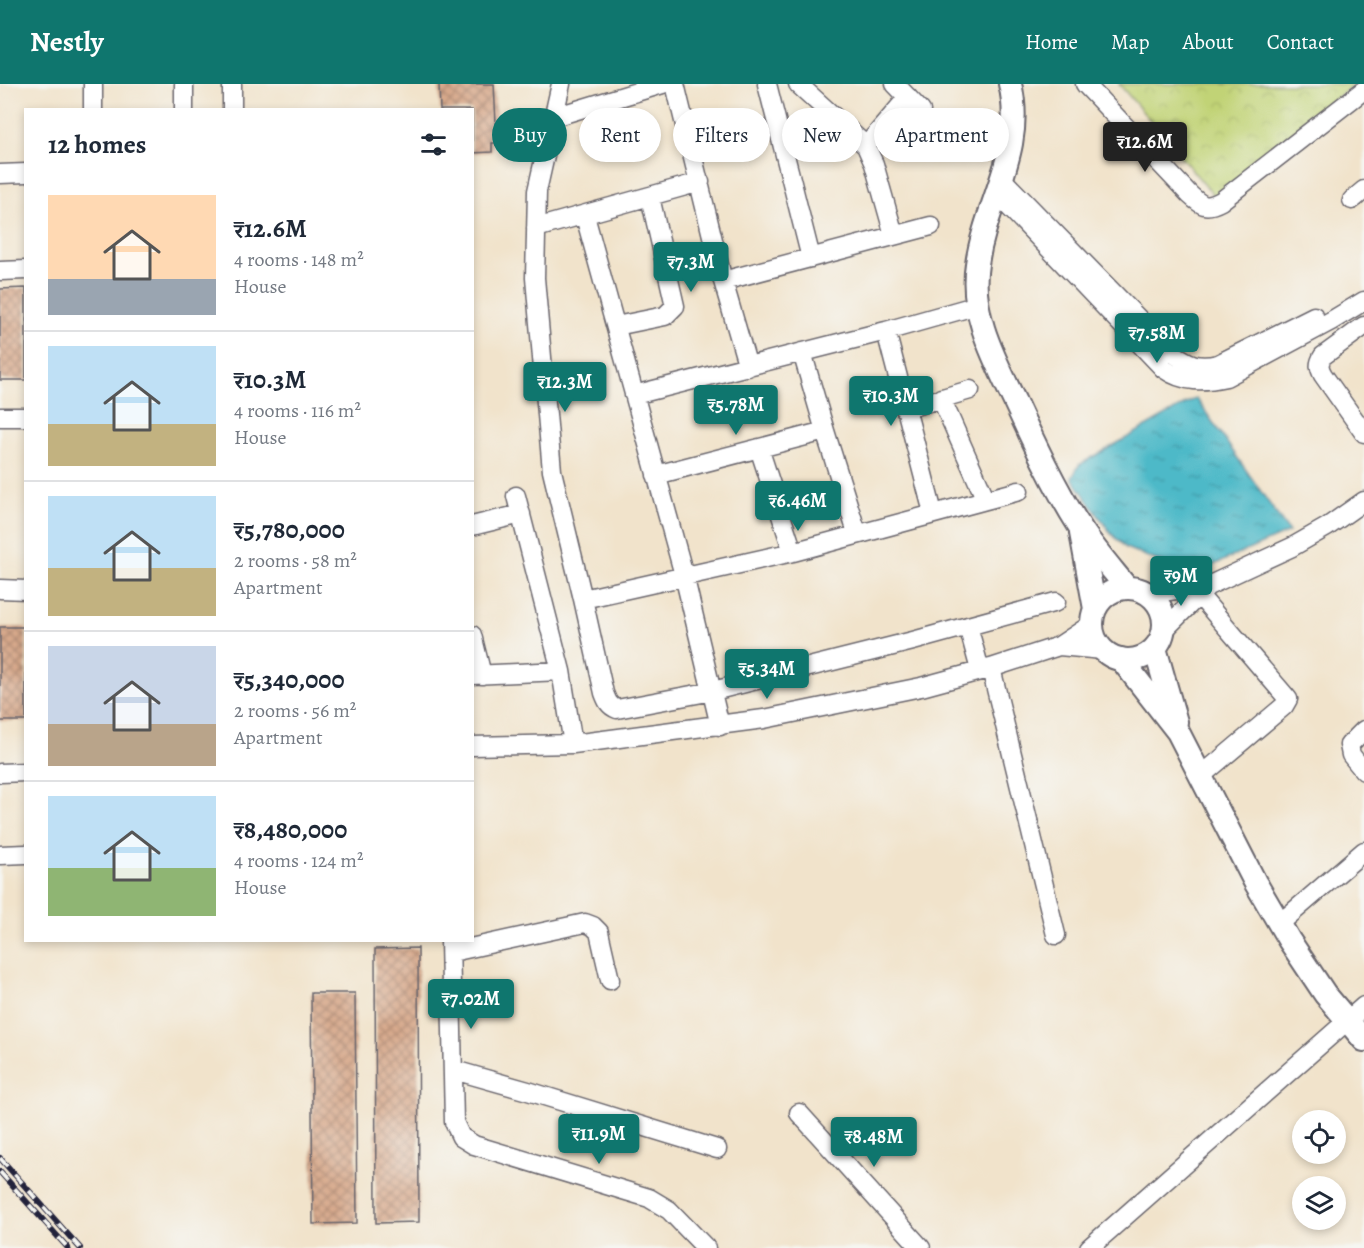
<!DOCTYPE html>
<html lang="en">
<head>
<meta charset="utf-8">
<style>
	body { margin:0; font-family:Alegreya,serif; background:#f6f6f7; color:#1f2937; height:100vh; display:flex; flex-direction:column; font-size:22px; white-space:nowrap }
	* { box-sizing:border-box; margin:0 }
	p { font-size:20px; color:#747a83 }
	.icon { flex:none; width:33px; height:33px; fill:none; stroke:currentColor; stroke-width:2; stroke-linecap:round; stroke-linejoin:round }
	.map { position:relative; flex:1; overflow:hidden }
	.details { position:absolute; left:24px; top:24px; width:450px; height:834px; display:flex; flex-direction:column; background:#fff; border-radius:0px; box-shadow:0 3px 9px #0003 }
	.details>* { flex:none }
	.guide { position:absolute; left:492px; top:24px; width:570px; height:54px; display:flex; gap:12px }
	.controls { position:absolute; left:1292px; top:1026px; display:grid; gap:12px }
	.controls a { display:grid; place-items:center; width:54px; height:54px; border-radius:50%; background:#fff; box-shadow:0 3px 9px #0003; font-size:30px }
	.price { position:absolute; translate:-50% -51px; padding:0 14px; border-radius:6px; background:#0f766e; color:#fff; font-size:20px; line-height:39px; filter:drop-shadow(0 2px 3px #0008) }
	.price::after { content:''; position:absolute; left:50%; top:36px; width:18px; height:14px; margin-left:-9px; background:inherit; clip-path:polygon(0 0,100% 0,50% 100%) }
	.price.active { background:#222; color:#fff }
	ul { padding:0; list-style:none }
	li { display:flex; align-items:center; gap:18px; height:150px; padding:0 24px }
	li+li { border-top:2px solid #e0e1e3 }
	li span { display:grid; place-items:center; flex:none; width:168px; height:120px; border-radius:0px; color:#555 }
	li>.icon { margin-inline-start:auto }
	span .icon { width:72px; height:72px; fill:#fffc; stroke-width:1 }
	li b { font-size:26px }
	h2 { display:flex; justify-content:space-between; align-items:center; height:72px; padding:0 24px; font-size:26px }
	.pill { padding:0 21px; border-radius:27px; background:#fff; box-shadow:0 3px 9px #0003; font-size:21px; line-height:54px }
	.pill.active { background:#0f766e; color:#fff }
	header { display:flex; align-items:center; gap:36px; box-sizing:border-box; height:84px; padding:0 30px; background:#0f766e; color:#fff }
	header strong { font-size:28px }
	nav { display:flex; gap:33px; margin-inline-start:auto; font-size:21px }
	.map>svg:first-child { display:block }
	.park { fill:url(#park-crowns); stroke:#727a58; stroke-width:1.5 }
	.water { fill:url(#water-ripples); stroke:#386e82; stroke-width:1.5 }
	.building { fill:url(#building-cross-hatch) }
	.lines { fill:none; stroke-linecap:round; stroke-linejoin:round }
	.minor-casing { stroke:#6a666d; stroke-width:21 }
	.major-casing { stroke:#6a666d; stroke-width:26 }
	.minor { stroke:#fff; stroke-width:18 }
	.major { stroke:#fff; stroke-width:22 }
	.rail-casing { stroke:#22223b; stroke-width:6 }
	.rail { stroke:#f6f6f2; stroke-width:4; stroke-dasharray:11; stroke-linecap:butt }
</style>
</head>
<body>
<header>
<strong>Nestly</strong>
<nav><a>Home</a><a>Map</a><a>About</a><a>Contact</a></nav>
</header>
<div class="map">
<svg width="1364" height="1164" viewBox="0 0 1364 1164">
	<defs>
		<pattern id="park-crowns" width="20" height="18" patternUnits="userSpaceOnUse" patternTransform="scale(1.5)"><rect width="20" height="18" fill="#c1d376"/><path d="M2 6a3 3 0 1 1 6 0M12 15a3 3 0 1 1 6 0" fill="none" stroke="#a6b567"/></pattern>
		<pattern id="water-ripples" width="26" height="14" patternUnits="userSpaceOnUse" patternTransform="scale(1.5)"><rect width="26" height="14" fill="#4db9c8"/><path d="M2 4q2-2 4 0t4 0M15 11q2-2 4 0t4 0" fill="none" stroke="#4096a4"/></pattern>
		<pattern id="building-cross-hatch" width="8" height="8" patternUnits="userSpaceOnUse" patternTransform="scale(1.5)"><rect width="8" height="8" fill="#d7a98b"/><path d="M0 0l8 8M0 8l8-8" fill="none" stroke="#ae8973"/></pattern>
	</defs>
	<rect width="100%" height="100%" fill="#f6f6f2"/>
	<filter id="ink" filterUnits="userSpaceOnUse"><feTurbulence type="fractalNoise" baseFrequency=".0167" numOctaves="2"/><feDisplacementMap in="SourceGraphic" scale="12" xChannelSelector="R" yChannelSelector="G"/><feConvolveMatrix kernelMatrix="1 2 1 2 8 2 1 2 1" color-interpolation-filters="sRGB"/></filter>
	<filter id="wash" filterUnits="userSpaceOnUse"><feTurbulence type="fractalNoise" baseFrequency=".008" numOctaves="4" result="noise"/><feDisplacementMap in="SourceGraphic" scale="24" xChannelSelector="R" yChannelSelector="G"/><feGaussianBlur stdDeviation="1.35" result="paint"/><feColorMatrix in="noise" values="0 0 0 0 0 0 0 0 0 0 0 0 0 0 0 0 0 1.4 0 .05"/><feComposite in="paint" operator="in"/></filter>
	<g filter="url(#wash)">
		<rect width="100%" height="100%" fill="#f1e3cb"/>
		<path class="park" d="M1119,0H1354L1215,113Z"/>
		<path class="water" d="M1196,314L1289,448L1207,484L1170,482L1126,464L1110,448L1072,394L1079,381Z"/>
		<g id="blocks">
			<path class="building" d="M439,0H494L497,59H492V68L472,69V26H440Z
				M26,204V296H0V205Z
				M0,543H26V637H0Z
				M418,864L419,1138L376,1139L375,865Z
				M311,909H355L357,1139L313,1140Z"/>
		</g>
	</g>
	<g filter="url(#ink)">
		<use href="#blocks" fill-opacity="0" stroke="#6a666d" stroke-width="1.5"/>
		<g class="lines">
			<g class="minor-casing">
				<path id="minor" d="M232,0V26
					M561,0L537,107L535,194L552,387L583,515L604,609C607,617 609,622 617,625L713,607L913,557L1056,518
					M675,0L723,197L748,283
					M767,0L811,174
					M798,0L866,62L874,80L894,151
					M895,0L921,27
					M1085,0L1190,111C1202,122 1206,125 1221,117L1364,6
					M93,26V0
					M184,26V0
					M554,33L663,0
					M866,62L908,13
					M0,90L26,89
					M1002,95L1171,268C1189,280 1197,285 1218,280L1314,232
					M997,110L1164,285C1184,299 1204,298 1226,293L1331,237L1364,217
					M1352,116L1364,106
					M585,132L684,491L720,642
					M536,144L700,98
					M0,187L26,186
					M723,197L931,142
					M616,242L665,232L675,222L650,113
					M1364,242L1323,272C1318,280 1319,284 1323,291L1364,349
					M886,247L933,429
					M802,268L825,347L857,449
					M634,311L886,247L978,221
					M941,314L986,416
					M905,325L970,306
					M0,333H26
					M759,364L793,468
					M656,391L825,347
					M516,412L561,587L573,660
					M472,442L521,430
					M0,505L26,506
					M1148,510L1210,501L1292,463L1327,443L1364,417
					M1199,511L1288,615L1284,622L1201,692
					M583,515L793,468L1019,407
					M968,542L980,586
					M1164,546L1206,504
					M472,551L482,591
					M1059,562L1103,566
					M991,584L1056,851
					M472,591L561,587
					M1364,646L1349,661L1351,671L1364,687
					M472,662L573,660L764,635L921,603L991,584L1059,562L1092,540
					M0,689L26,688
					M0,771L26,770
					M1279,840L1364,767
					M450,856L454,1038L461,1053L474,1061L649,1114L669,1126L706,1164
					M452,868L585,839L593,842L599,848L610,896
					M454,986L528,1007L717,1065
					M799,1029L921,1164
					M1089,1164L1364,922"/>
			</g>
			<g class="major-casing">
				<path id="major" d="M1010,0C1026,66 986,117 977,180C969,229 995,276 1015,318C1035,361 1055,404 1080,443C1094,465 1111,484 1127,504
					M1081,449L1095,525
					M1092 540a36 36 0 1 1 72 0a36 36 0 1 1-72 0Z
					M1155,564L1176,638
					M1121,575L1178,648L1255,798L1289,856L1325,910L1364,956"/>
			</g>
			<use href="#minor" class="minor"/>
			<use href="#major" class="major"/>
			<g class="rail-casing">
				<path id="rail" d="M0,1074L80,1164
					M0,1088L68,1164"/>
			</g>
			<use href="#rail" class="rail"/>
		</g>
	</g>
</svg>
<div class="controls">
<a><svg class="icon" aria-label="locate" viewBox="0 0 24 24"><circle cx="12" cy="12" r="6"/><path d="M12 2v4M12 18v4M2 12h4M18 12h4"/></svg></a>
<a><svg class="icon" aria-label="layers" viewBox="0 0 24 24"><path d="M12 4l9 5-9 5-9-5zM3 14l9 5 9-5"/></svg></a>
</div>
<b class="price active" style="left:1145px;top:89px">₹12.6M</b>
<b class="price" style="left:691px;top:209px">₹7.3M</b>
<b class="price" style="left:1157px;top:280px">₹7.58M</b>
<b class="price" style="left:565px;top:329px">₹12.3M</b>
<b class="price" style="left:891px;top:343px">₹10.3M</b>
<b class="price" style="left:736px;top:352px">₹5.78M</b>
<b class="price" style="left:798px;top:448px">₹6.46M</b>
<b class="price" style="left:1181px;top:523px">₹9M</b>
<b class="price" style="left:767px;top:616px">₹5.34M</b>
<b class="price" style="left:471px;top:946px">₹7.02M</b>
<b class="price" style="left:599px;top:1081px">₹11.9M</b>
<b class="price" style="left:874px;top:1084px">₹8.48M</b>
<div class="guide">
<a class="pill active">Buy</a>
<a class="pill">Rent</a>
<a class="pill">Filters</a>
<a class="pill">New</a>
<a class="pill">Apartment</a>
</div>
<section class="details">
<h2>12 homes<svg class="icon" aria-label="filters" viewBox="0 0 24 24"><path d="M4 7h16M4 17h16"/><circle cx="9" cy="7" r="2"/><circle cx="15" cy="17" r="2"/></svg></h2>
<ul>
<li><span style="background:linear-gradient(#ffd9b3 70%,#9aa5b1 0)"><svg class="icon" aria-label="home" viewBox="0 0 24 24"><path d="M3 11l9-7 9 7M6 9v11h12V9"/></svg></span><div><b>₹12.6M</b><p>4 rooms · 148 m²</p><p>House</p></div></li>
<li><span style="background:linear-gradient(#bfe0f5 65%,#c2b280 0)"><svg class="icon" aria-label="home" viewBox="0 0 24 24"><path d="M3 11l9-7 9 7M6 9v11h12V9"/></svg></span><div><b>₹10.3M</b><p>4 rooms · 116 m²</p><p>House</p></div></li>
<li><span style="background:linear-gradient(#bfe0f5 60%,#c2b280 0)"><svg class="icon" aria-label="home" viewBox="0 0 24 24"><path d="M3 11l9-7 9 7M6 9v11h12V9"/></svg></span><div><b>₹5,780,000</b><p>2 rooms · 58 m²</p><p>Apartment</p></div></li>
<li><span style="background:linear-gradient(#c9d6e8 65%,#b9a48a 0)"><svg class="icon" aria-label="home" viewBox="0 0 24 24"><path d="M3 11l9-7 9 7M6 9v11h12V9"/></svg></span><div><b>₹5,340,000</b><p>2 rooms · 56 m²</p><p>Apartment</p></div></li>
<li><span style="background:linear-gradient(#bfe0f5 60%,#8fb573 0)"><svg class="icon" aria-label="home" viewBox="0 0 24 24"><path d="M3 11l9-7 9 7M6 9v11h12V9"/></svg></span><div><b>₹8,480,000</b><p>4 rooms · 124 m²</p><p>House</p></div></li>
</ul>
</section>
</div>
</body>
</html>
